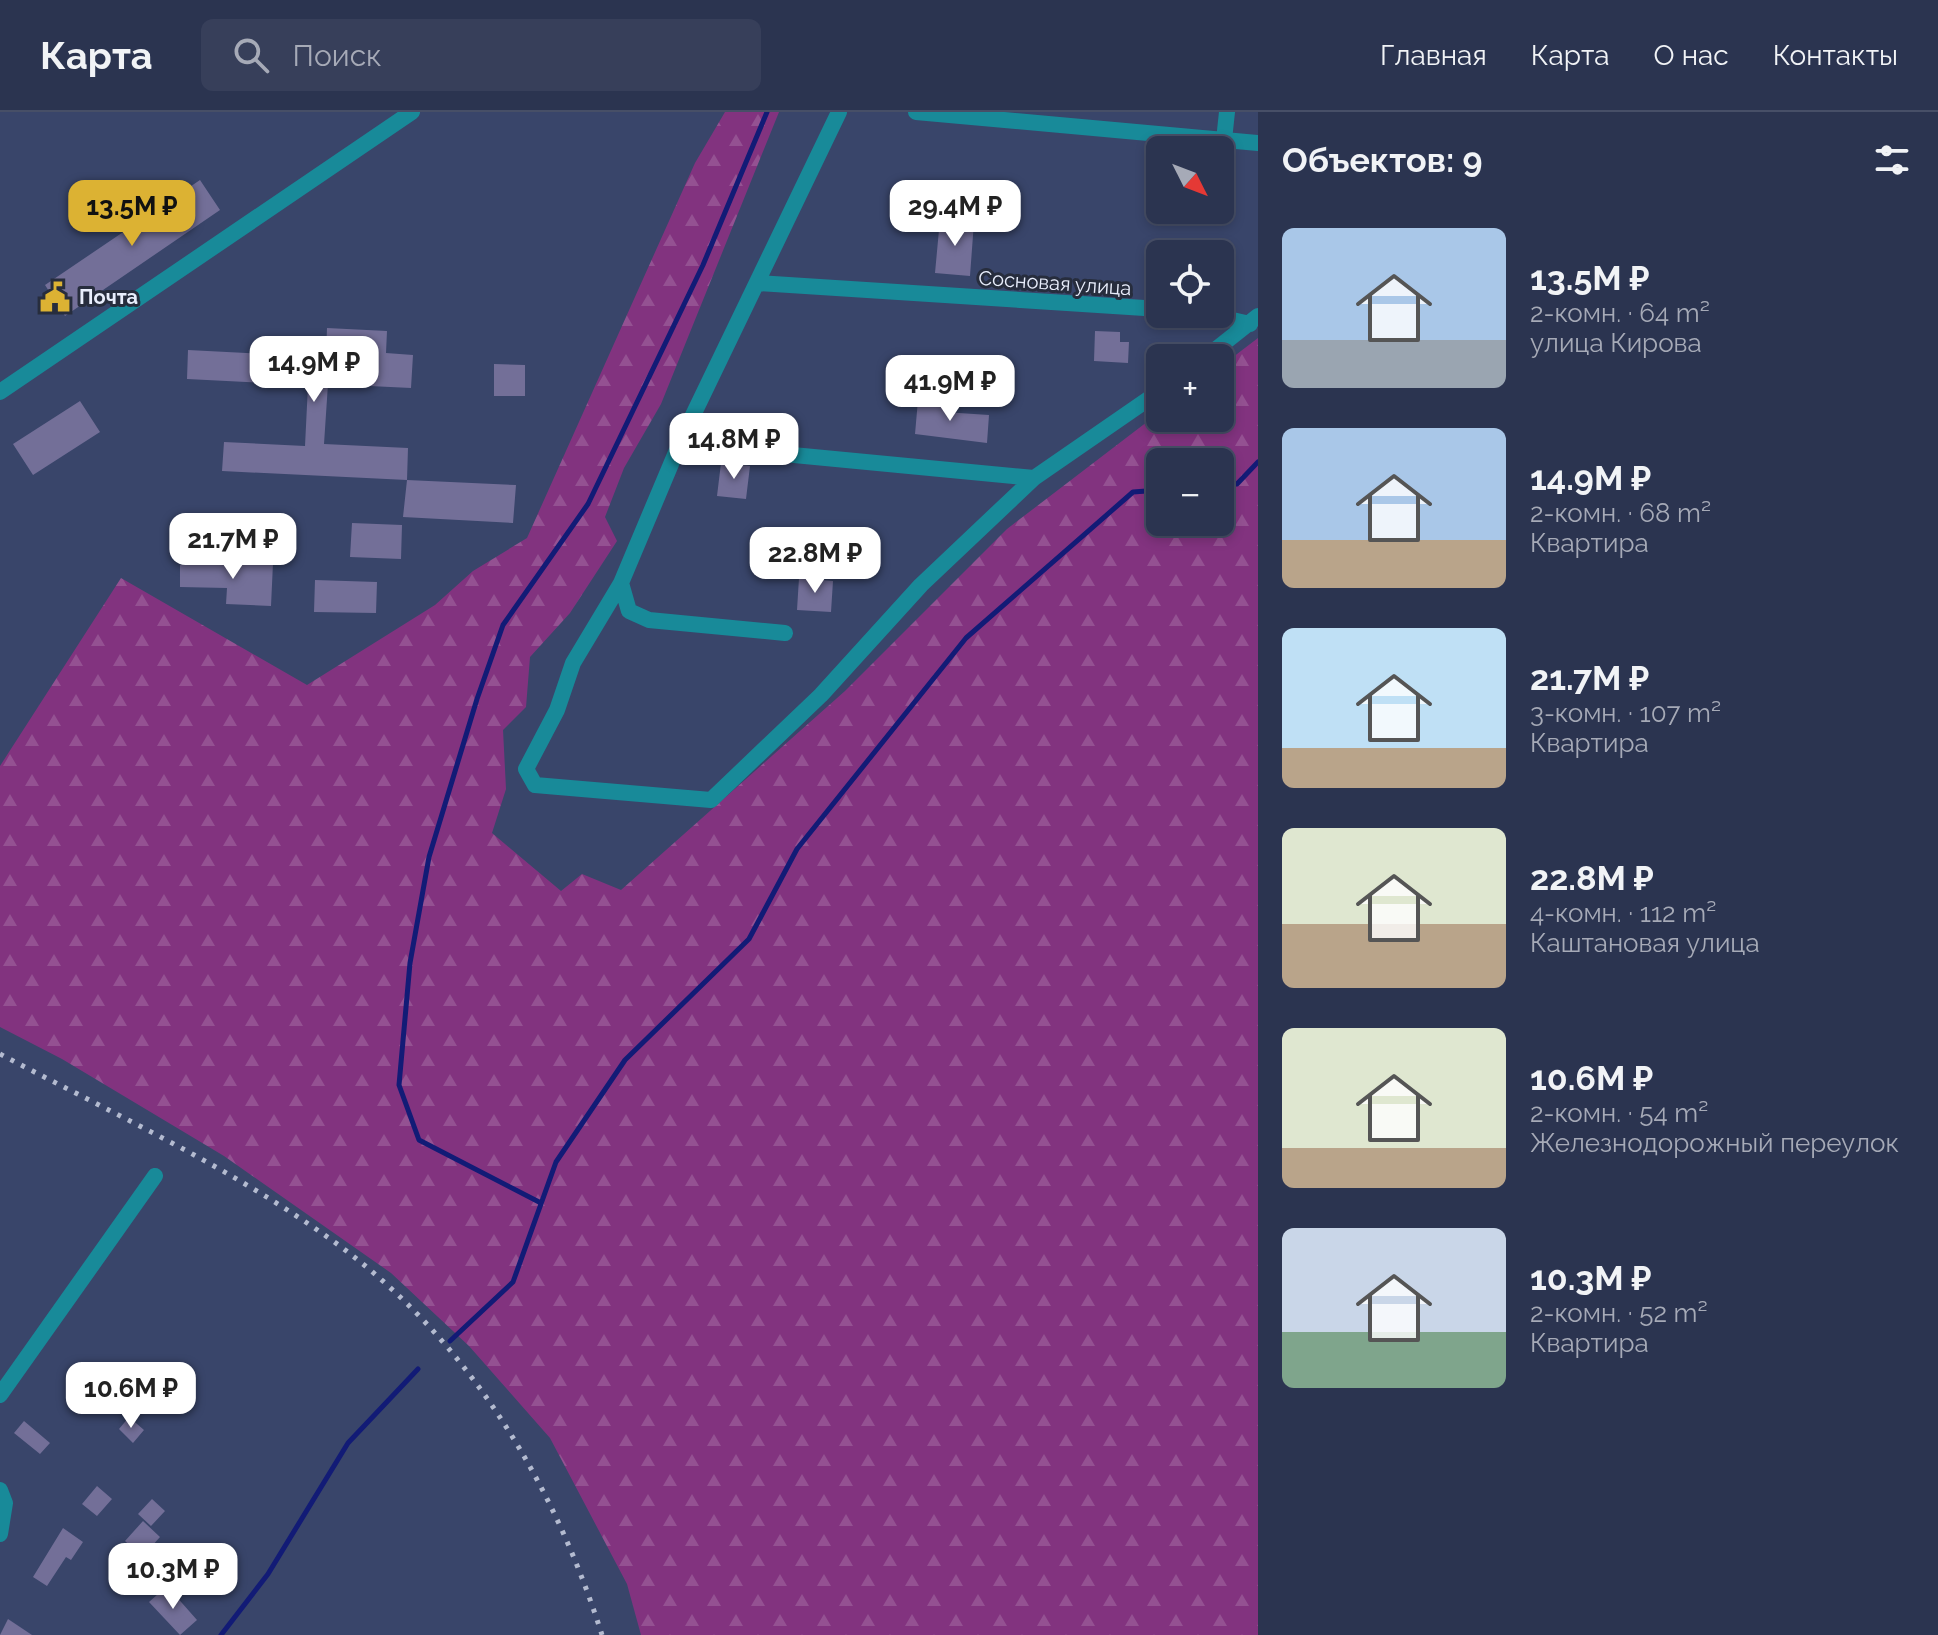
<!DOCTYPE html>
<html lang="ru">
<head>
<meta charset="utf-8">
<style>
	body { margin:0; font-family:Raleway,sans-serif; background:#373f5a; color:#f1f3f6; height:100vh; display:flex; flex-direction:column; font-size:30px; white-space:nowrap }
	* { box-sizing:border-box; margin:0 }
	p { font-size:26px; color:#a6aab7 }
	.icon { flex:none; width:44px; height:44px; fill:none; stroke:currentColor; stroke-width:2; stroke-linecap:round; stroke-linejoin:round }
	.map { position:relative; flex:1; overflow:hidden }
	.side { display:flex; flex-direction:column; background:#2b3450; width:680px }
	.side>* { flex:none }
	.needle { width:52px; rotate:132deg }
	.buttons { position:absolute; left:1146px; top:24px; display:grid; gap:16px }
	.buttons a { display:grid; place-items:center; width:88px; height:88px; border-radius:12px; background:#2b3450; box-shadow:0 4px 12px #0003,0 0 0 2px #474f67; font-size:40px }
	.price { position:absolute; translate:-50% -68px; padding:0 18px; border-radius:16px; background:#fff; color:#222; font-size:26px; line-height:52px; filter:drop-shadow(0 2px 4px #0008) }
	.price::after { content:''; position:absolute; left:50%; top:48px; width:24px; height:18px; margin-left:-12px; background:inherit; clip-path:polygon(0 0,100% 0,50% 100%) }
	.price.selected { background:#dcb233; color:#111 }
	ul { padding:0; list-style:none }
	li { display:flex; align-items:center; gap:24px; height:200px; padding:0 24px }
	li span { display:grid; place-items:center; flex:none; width:224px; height:160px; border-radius:12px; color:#555 }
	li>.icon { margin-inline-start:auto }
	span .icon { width:96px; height:96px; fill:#fffc; stroke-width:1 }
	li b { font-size:34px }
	h2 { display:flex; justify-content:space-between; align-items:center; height:96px; padding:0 24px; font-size:34px }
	header { display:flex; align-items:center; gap:48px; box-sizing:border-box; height:112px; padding:0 40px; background:#2b3450; border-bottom:2px solid #474f67 }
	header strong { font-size:38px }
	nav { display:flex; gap:44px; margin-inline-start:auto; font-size:28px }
	.search { width:560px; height:72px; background:#373f5a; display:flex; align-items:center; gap:20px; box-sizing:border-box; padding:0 28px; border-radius:12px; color:#a6aab7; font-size:30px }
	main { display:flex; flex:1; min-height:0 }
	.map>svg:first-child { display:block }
	.forest { fill:url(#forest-firs); fill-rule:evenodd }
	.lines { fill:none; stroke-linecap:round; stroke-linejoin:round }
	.stream { stroke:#121b76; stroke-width:5 }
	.building { fill:#736f98 }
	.minor { stroke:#188a99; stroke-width:16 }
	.rail { stroke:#b4bbd0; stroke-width:5; stroke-dasharray:4 8; stroke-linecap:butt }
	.labels { text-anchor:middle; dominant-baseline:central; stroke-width:6; stroke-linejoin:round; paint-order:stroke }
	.street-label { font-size:20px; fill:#e9eefc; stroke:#272d3d }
	.poi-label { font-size:20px; font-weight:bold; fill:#e9eefc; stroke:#272d3d; text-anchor:start }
</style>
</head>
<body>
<header>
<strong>Карта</strong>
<div class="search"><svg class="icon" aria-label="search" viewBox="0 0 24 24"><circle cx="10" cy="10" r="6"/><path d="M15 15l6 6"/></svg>Поиск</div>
<nav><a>Главная</a><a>Карта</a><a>О нас</a><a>Контакты</a></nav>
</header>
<main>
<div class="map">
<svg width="1258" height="1523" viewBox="0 0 1258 1523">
	<defs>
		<pattern id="forest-firs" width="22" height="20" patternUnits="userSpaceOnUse" patternTransform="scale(2)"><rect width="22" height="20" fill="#82337f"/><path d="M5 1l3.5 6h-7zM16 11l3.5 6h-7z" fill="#945192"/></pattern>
	</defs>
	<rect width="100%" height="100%" fill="#39456a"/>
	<path class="forest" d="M725,0H779L661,292L624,356L605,405L617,429L570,501L530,545L526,595L503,618L506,677L492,721L561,779L582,762L621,778L845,579L1007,417L1160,300V306H1220V255L1258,226V1523H641L627,1472L550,1326L469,1234L391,1161L224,1044L62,947L0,915V654L121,466L307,573L435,493L473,459L527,426L695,51ZM1160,350H1220V410H1160Z"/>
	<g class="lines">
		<path class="stream" d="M1220,373L1237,372L1258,350
			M541,1091L419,1028L399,973L410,851L429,745L477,587L503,513L588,392L703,153L767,0
			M450,1229L513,1170L556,1050L625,948L749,827L797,737L966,526L1133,380L1160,378
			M221,1523L268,1462L348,1331L418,1257"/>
	</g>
	<path class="building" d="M200,68L220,98L65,204L45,173Z
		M940,107L974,110L970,164L935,161Z
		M327,216L387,219L386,241L413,243L411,276L328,272L324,332L408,336L407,368L222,359L224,330L305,334L308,273L187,267L188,238L326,245Z
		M1095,219L1120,220V230H1129L1128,251L1094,249Z
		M494,252L525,253V284H494Z
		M918,288L945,291L944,300L989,303L987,331L915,322Z
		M80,289L100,320L33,363L13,332Z
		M721,351L750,354L746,387L717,384Z
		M407,368L516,373L513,411L403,405Z
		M352,411L402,413L401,447L350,445Z
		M228,449L273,451L271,494L226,492L227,476L180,475V453H228Z
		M799,466L833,469L831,500L797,498Z
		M315,468L377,470L376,501L314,500Z
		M129,1305L144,1318L133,1331L119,1317Z
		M24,1309L50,1331L40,1342L14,1321Z
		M97,1374L112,1387L97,1404L82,1392Z
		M152,1387L165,1399L151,1414L138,1402Z
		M143,1409L160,1425L142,1445L125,1429Z
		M63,1416L83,1430L71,1448L66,1445L47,1474L33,1465Z
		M167,1474L197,1508L180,1523L149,1490Z
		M8,1507L32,1523H0Z"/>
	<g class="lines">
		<path class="minor" d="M839,0L682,326L621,471L573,551L557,598L526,657L535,673L711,688L821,583L921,473L1034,366L1160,279
			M916,0L1258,31
			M1224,28L1227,0
			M757,171L1160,197
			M1206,202L1250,212
			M1205,246L1258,204
			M0,280L412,0
			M682,326L710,335L1034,366
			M621,471L629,499L649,508L785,521
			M0,1283L155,1064
			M0,1378L5,1391L0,1422"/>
		<path class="rail" d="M0,942C112,1001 230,1055 333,1129C466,1225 553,1368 602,1523"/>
	</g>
	<defs>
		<g id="civic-bare" transform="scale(2.4)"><path d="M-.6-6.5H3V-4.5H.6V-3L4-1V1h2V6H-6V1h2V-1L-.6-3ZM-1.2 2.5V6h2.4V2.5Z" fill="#dcb233" stroke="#272d3d" stroke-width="2.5" paint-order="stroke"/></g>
	</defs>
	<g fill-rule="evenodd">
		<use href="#civic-bare" x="55" y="185"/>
	</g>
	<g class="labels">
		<g class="street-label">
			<text transform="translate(1055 171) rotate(4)">Сосновая улица</text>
		</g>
		<g class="poi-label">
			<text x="79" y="185">Почта</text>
		</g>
	</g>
</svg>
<div class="buttons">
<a><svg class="needle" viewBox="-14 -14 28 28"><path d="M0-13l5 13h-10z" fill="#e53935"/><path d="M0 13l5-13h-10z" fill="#a6aab7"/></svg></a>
<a><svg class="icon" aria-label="locate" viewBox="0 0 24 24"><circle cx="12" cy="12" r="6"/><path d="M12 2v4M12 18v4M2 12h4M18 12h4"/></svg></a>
<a>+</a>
<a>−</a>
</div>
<b class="price selected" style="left:132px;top:136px">13.5M ₽</b>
<b class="price" style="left:955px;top:136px">29.4M ₽</b>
<b class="price" style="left:314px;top:292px">14.9M ₽</b>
<b class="price" style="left:950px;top:311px">41.9M ₽</b>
<b class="price" style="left:734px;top:369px">14.8M ₽</b>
<b class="price" style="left:233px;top:469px">21.7M ₽</b>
<b class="price" style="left:815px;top:483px">22.8M ₽</b>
<b class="price" style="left:131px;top:1318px">10.6M ₽</b>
<b class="price" style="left:173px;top:1499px">10.3M ₽</b>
</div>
<section class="side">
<h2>Объектов: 9<svg class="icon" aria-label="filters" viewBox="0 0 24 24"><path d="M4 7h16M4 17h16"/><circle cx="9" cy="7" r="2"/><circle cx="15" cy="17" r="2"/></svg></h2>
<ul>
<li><span style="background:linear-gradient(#a9c7e8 70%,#9aa5b1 0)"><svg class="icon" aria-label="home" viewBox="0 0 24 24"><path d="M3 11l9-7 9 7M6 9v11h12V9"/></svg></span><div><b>13.5M ₽</b><p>2-комн. · 64 m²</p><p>улица Кирова</p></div></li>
<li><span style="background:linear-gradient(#a9c7e8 70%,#b9a48a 0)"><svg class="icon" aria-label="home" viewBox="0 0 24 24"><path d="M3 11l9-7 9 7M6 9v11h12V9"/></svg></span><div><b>14.9M ₽</b><p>2-комн. · 68 m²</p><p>Квартира</p></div></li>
<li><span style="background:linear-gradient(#bfe0f5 75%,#b9a48a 0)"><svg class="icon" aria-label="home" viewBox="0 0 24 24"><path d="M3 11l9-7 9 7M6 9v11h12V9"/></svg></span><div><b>21.7M ₽</b><p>3-комн. · 107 m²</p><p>Квартира</p></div></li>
<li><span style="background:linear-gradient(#dfe7d0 60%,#b9a48a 0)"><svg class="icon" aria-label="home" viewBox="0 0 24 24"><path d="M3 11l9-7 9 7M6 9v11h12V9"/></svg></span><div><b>22.8M ₽</b><p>4-комн. · 112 m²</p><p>Каштановая улица</p></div></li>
<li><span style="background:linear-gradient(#dfe7d0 75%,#b9a48a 0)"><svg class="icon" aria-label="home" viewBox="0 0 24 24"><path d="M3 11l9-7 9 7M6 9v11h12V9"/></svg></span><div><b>10.6M ₽</b><p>2-комн. · 54 m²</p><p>Железнодорожный переулок</p></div></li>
<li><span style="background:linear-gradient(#c9d6e8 65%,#7fa58c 0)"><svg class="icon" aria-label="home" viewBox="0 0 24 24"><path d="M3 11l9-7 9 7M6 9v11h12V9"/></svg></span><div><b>10.3M ₽</b><p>2-комн. · 52 m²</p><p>Квартира</p></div></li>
</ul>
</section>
</main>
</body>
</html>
